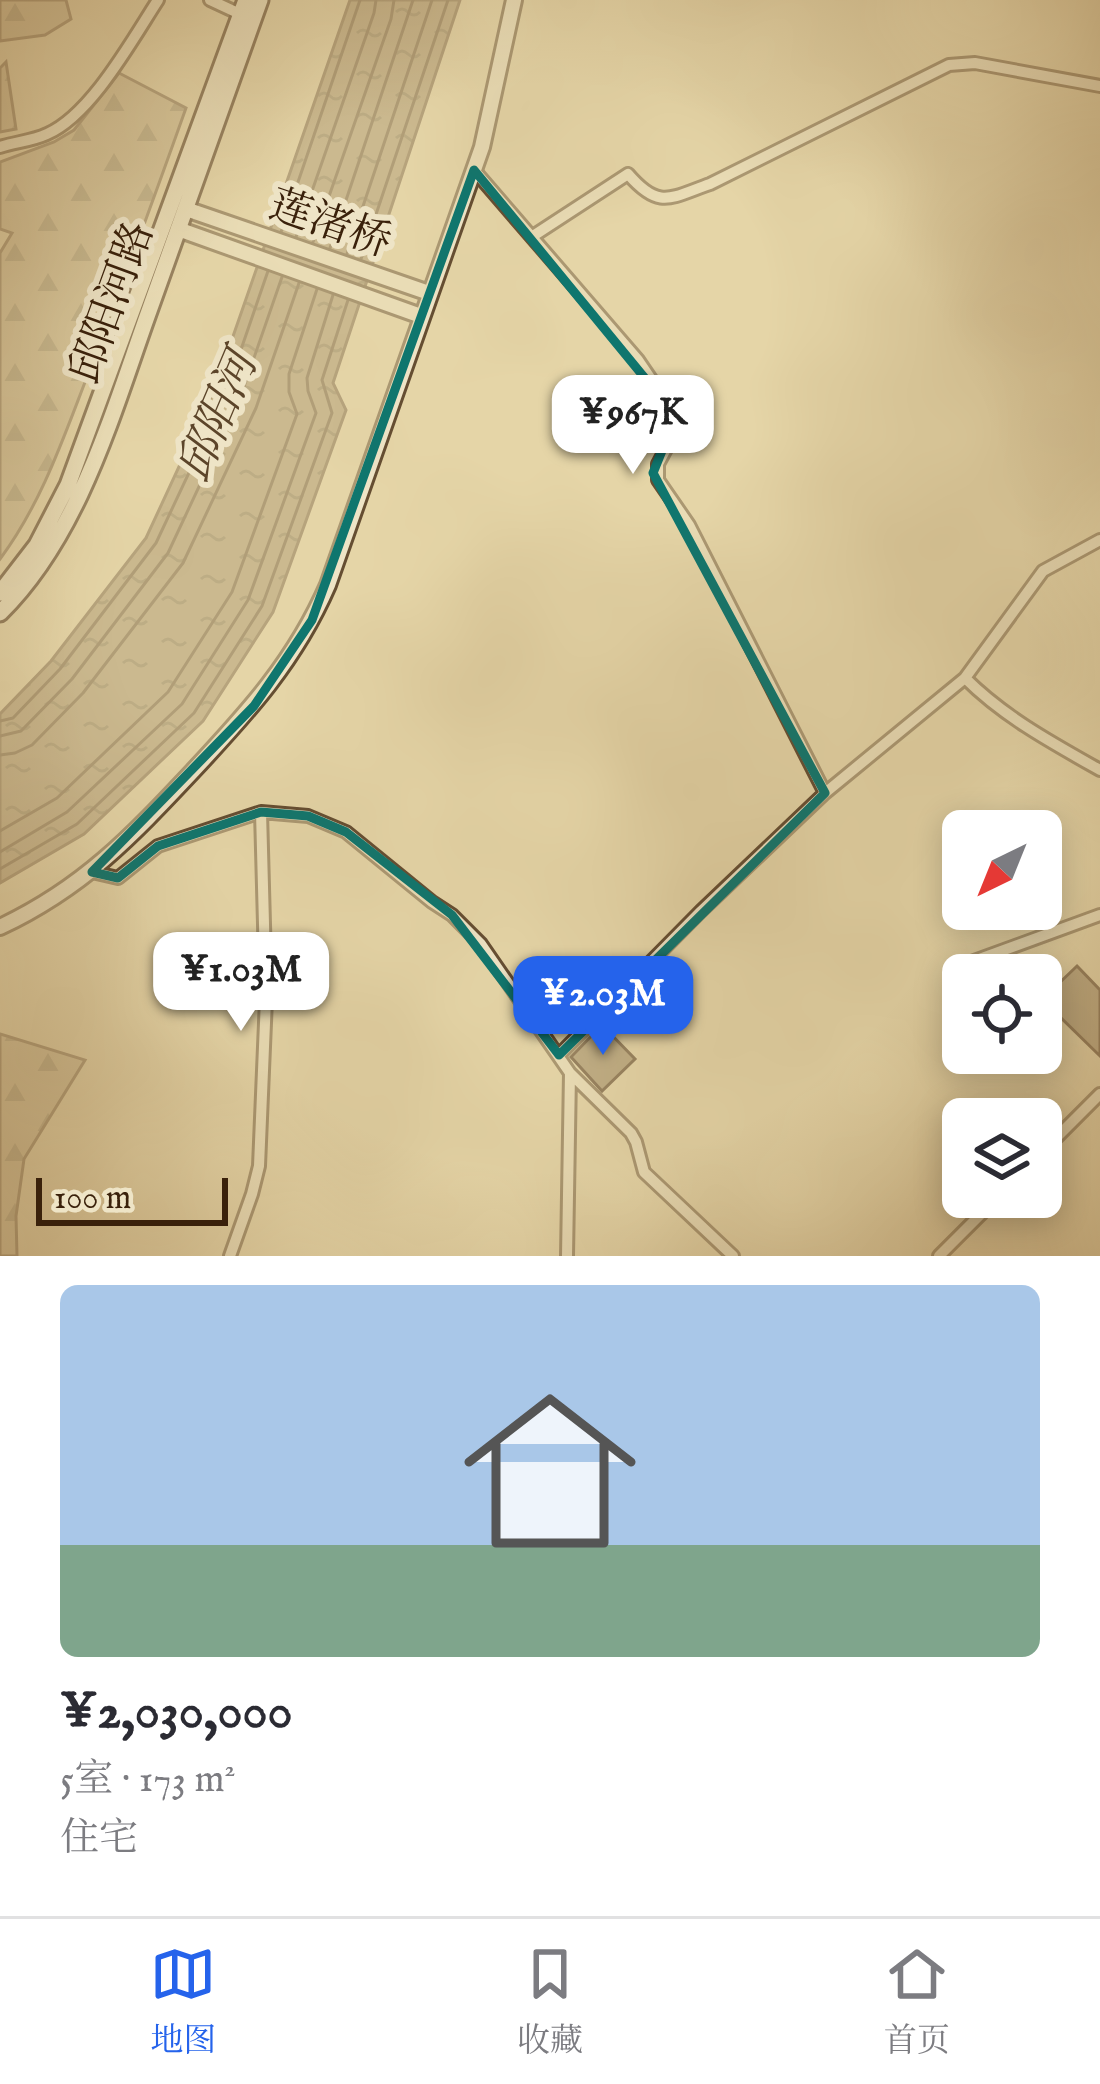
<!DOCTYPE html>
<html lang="zh">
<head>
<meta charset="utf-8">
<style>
	body { margin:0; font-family:"IM FELL English","Noto Serif SC",serif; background:#f2f2f3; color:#2b2b33; height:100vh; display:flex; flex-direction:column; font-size:45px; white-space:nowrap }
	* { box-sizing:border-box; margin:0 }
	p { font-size:39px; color:#7c7c81 }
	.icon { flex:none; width:66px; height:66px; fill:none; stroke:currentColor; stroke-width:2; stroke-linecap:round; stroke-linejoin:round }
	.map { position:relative; height:1256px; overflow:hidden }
	.drawer { display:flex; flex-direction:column; background:#fff; flex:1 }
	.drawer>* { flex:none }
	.needle { width:78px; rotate:223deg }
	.tools { position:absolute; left:942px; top:810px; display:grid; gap:24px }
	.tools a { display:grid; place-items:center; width:120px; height:120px; border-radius:18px; background:#fff; box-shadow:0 6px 30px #0003; font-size:60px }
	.scale { position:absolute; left:36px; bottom:30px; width:192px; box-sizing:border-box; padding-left:12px; border:6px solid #3a210b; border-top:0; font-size:33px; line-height:42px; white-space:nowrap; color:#3a210b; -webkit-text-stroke:9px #eee4c6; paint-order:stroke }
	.price { position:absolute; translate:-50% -102px; padding:0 27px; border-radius:24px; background:#fff; color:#222; font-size:39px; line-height:78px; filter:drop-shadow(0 3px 6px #0008) }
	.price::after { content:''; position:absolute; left:50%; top:72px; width:36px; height:27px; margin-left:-18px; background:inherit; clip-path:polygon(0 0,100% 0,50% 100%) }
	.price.active { background:#2563eb; color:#fff }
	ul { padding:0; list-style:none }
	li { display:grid; align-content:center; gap:24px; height:636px; padding:0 60px }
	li+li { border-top:3px solid #e1e1e2 }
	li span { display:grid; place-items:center; height:372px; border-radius:18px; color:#555 }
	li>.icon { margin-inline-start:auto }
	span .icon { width:216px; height:216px; fill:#fffc; stroke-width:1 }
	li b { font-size:51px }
	.dock { display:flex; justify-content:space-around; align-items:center; height:168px; border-top:3px solid #e1e1e2; background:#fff; font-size:33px; color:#7c7c81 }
	.dock a { display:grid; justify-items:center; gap:6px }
	.dock .active { color:#2563eb }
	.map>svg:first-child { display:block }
	.forest { fill:url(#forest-firs); stroke:#816c4c; stroke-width:3 }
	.water { fill:url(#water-ripples); stroke:#7e6849; stroke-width:3 }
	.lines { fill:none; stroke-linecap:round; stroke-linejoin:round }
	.shore { stroke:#725c3e; stroke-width:3 }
	.building { fill:#937f5c; stroke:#3a210b; stroke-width:3 }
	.minor-casing { stroke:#654e32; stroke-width:16 }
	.tertiary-casing { stroke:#654e32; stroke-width:20 }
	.secondary-casing { stroke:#3a210b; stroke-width:21 }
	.minor { stroke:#eee4c6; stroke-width:10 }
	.tertiary { stroke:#eee4c6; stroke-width:14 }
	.secondary { stroke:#eee4c6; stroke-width:15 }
	.marked { fill:none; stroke:#0f766e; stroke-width:9; stroke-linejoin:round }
	.labels { text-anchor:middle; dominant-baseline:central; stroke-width:12; stroke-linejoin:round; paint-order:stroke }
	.street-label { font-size:42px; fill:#3a210b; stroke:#eee4c6 }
	.water-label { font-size:45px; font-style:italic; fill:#5c452a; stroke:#eee4c6 }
</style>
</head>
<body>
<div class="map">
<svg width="1100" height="1256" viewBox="0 0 1100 1256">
	<defs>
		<pattern id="forest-firs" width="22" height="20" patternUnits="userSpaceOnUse" patternTransform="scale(3)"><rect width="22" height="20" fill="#c8b68c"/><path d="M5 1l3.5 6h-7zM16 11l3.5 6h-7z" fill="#a39471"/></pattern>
		<pattern id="water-ripples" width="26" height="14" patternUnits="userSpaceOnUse" patternTransform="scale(3)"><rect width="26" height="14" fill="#ab9872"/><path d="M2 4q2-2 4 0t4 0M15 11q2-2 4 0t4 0" fill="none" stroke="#8c7c5c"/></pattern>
	</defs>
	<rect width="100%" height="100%" fill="#e5d5a7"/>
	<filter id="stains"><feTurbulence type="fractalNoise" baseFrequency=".00167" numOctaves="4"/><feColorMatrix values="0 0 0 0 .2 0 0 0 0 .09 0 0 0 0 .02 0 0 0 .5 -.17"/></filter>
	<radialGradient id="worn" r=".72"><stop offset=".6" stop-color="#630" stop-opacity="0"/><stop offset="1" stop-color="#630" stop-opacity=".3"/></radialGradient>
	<path class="forest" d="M0,0H66L71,19L45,35L0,41Z
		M6,62L16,129L0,132V68Z
		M119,73L186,108C154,198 121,288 87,377C63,439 41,504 0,559V253L12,233L0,229V162L54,142L74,130Z
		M0,1034L85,1060L24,1159L16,1216L17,1256H0Z"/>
	<path class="water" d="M350,0H460L333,383L346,410L273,612L203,721L84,834L0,883V714L51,661L146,538L214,391Z"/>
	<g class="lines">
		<path class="shore" d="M281,232L360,0
			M296,237L374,13L376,0
			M313,242L391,19L394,0
			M330,248L413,0
			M347,254L432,0
			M361,259L448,0
			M0,721L13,718L60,669L156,543L225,396L268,271
			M0,736L21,731L72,679L168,553L239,401L282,277
			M0,755L15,753L32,745L83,693L183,563L256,408L299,283
			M0,831L57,798L168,692L232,592L297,414L289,392V374L317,289
			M0,852L67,812L182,704L248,600L316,413L308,391L307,378L333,295
			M0,869L77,824L194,713L262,606L332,413L322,380L348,300"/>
	</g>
	<path class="building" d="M1077,966L1100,990V1056L1056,1013L1058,1011L1054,1007L1060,1000L1051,991Z
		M602,1025L635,1059L602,1091L571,1057Z"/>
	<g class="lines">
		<g class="minor-casing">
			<path id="minor" d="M210,0L240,14
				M0,147C15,142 32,141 47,134C91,115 132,40 158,0
				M474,170L638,360L676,416L679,425L658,464V480L689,525L825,793
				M533,236L628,174C659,210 670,198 710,184L949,65L975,63L1100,86
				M965,678C1004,717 1052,743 1100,770
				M92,872L118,878L158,846L261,812L308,816L346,832L432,902L452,915L481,944L570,1073L631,1133L636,1142L644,1172L733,1256
				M963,965L1100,915
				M559,1055L701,911L825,793L965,678L1043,571L1100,540
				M1041,1153L1100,1094
				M230,1256L252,1194L259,1166L266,999L261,812
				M567,1256L570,1073
				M939,1256L998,1197"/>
		</g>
		<g class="tertiary-casing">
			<path id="tertiary" d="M186,209L429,293
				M178,229L421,316
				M0,927C83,888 131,837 193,771C248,712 295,661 328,585L482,147L514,0"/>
		</g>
		<g class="secondary-casing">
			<path id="secondary" d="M0,593L37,545L68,485L246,0
				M0,613C79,535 112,414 149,311C186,208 223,104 260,0"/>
		</g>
		<use href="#minor" class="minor"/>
		<use href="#tertiary" class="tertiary"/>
		<use href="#secondary" class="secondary"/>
	</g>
	<path d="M0 0H1100V1256H0ZM474,170L676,416L653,473L825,793L559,1055L452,915L346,832L308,816L261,812L158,846L118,878L92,872L254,706L312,620Z" fill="#e5d5a7" fill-opacity=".55" fill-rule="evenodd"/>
	<path class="marked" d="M474,170L676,416L653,473L825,793L559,1055L452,915L346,832L308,816L261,812L158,846L118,878L92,872L254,706L312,620Z"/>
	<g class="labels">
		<g class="street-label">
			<text transform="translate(330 225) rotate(19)">莲渚桥</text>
			<text transform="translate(113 303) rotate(-70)">邱阳河路</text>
		</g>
		<g class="water-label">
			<text transform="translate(219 417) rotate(-67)">邱阳河</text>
		</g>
	</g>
	<rect width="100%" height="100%" filter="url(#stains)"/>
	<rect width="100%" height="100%" fill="url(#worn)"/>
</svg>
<div class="tools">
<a><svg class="needle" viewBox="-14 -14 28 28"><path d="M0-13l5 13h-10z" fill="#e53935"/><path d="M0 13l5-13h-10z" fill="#7c7c81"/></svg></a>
<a><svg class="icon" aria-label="locate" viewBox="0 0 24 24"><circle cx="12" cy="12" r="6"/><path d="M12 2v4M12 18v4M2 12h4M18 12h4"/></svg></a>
<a><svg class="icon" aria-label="layers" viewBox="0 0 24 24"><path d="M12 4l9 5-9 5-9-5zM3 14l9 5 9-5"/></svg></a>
</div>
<div class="scale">100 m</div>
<b class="price" style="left:633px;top:477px">¥967K</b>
<b class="price" style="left:241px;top:1034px">¥1.03M</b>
<b class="price active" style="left:603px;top:1058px">¥2.03M</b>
</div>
<section class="drawer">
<ul>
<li><span style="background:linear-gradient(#a9c7e8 70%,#7fa58c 0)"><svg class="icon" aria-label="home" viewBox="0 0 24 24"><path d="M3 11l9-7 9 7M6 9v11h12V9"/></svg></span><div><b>¥2,030,000</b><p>5室 · 173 m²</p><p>住宅</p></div></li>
</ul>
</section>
<nav class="dock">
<a class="active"><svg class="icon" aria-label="map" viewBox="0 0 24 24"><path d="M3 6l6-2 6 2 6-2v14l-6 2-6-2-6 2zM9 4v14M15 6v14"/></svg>地图</a>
<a><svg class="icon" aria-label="saved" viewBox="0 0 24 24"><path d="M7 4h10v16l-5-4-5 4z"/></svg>收藏</a>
<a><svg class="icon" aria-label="home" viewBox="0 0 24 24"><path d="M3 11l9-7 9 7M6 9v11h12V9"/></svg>首页</a>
</nav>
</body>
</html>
